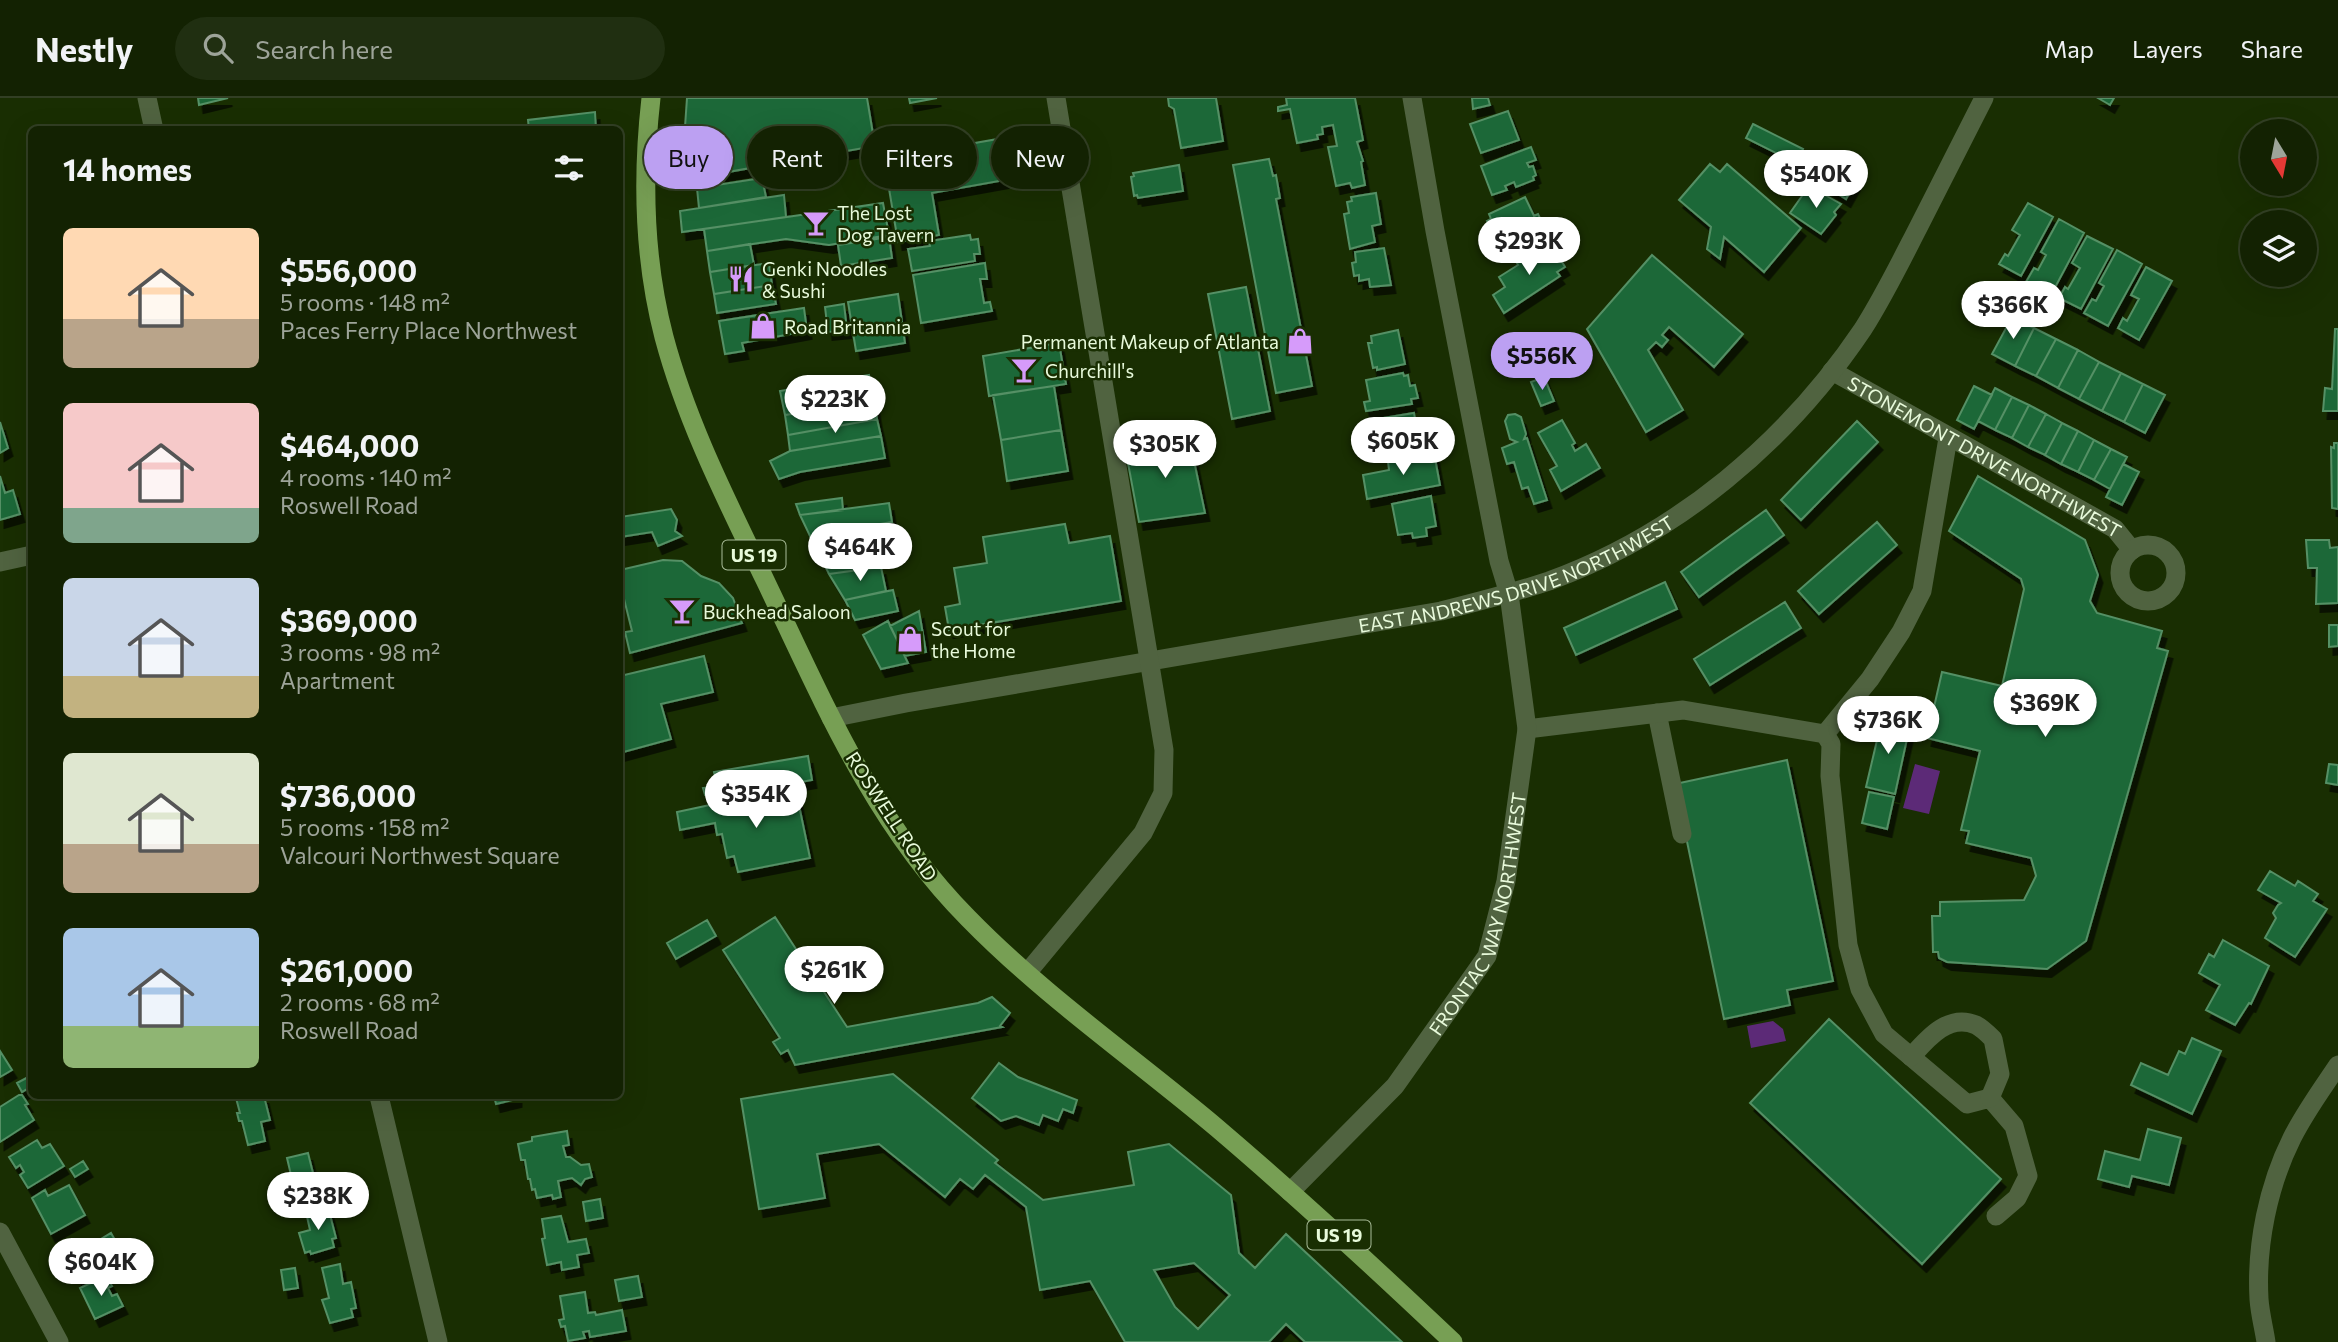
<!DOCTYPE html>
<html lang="en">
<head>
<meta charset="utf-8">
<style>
	body { margin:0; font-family:Commissioner,sans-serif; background:#202f11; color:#f1f3f6; height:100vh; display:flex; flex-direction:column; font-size:26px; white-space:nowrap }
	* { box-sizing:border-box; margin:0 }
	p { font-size:23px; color:#9da499 }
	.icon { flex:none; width:38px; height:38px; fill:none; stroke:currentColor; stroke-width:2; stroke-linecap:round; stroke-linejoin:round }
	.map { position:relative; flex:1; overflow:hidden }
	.drawer { position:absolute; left:28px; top:28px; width:595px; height:973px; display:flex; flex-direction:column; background:#132202; border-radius:10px; box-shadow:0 7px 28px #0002,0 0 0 2px #323f24 }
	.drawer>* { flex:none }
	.top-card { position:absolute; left:644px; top:28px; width:665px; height:63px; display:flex; gap:14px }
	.needle { width:46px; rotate:170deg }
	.buttons { position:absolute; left:2240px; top:21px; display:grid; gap:14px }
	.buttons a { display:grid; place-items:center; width:77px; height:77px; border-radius:50%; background:#132202; box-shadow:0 7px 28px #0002,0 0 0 2px #323f24; font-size:35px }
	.price { position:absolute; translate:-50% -60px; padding:0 16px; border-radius:24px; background:#fff; color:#222; font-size:23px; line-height:46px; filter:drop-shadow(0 2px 4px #0008) }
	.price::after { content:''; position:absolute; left:50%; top:42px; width:21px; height:16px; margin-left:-10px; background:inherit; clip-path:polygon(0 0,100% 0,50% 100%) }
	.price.active { background:#bca0f2; color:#111 }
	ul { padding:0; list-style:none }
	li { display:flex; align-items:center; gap:21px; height:175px; padding:0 35px }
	li span { display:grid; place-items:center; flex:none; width:196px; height:140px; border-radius:10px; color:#555 }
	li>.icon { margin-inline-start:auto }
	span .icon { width:84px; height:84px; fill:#fffc; stroke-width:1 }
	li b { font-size:30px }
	h2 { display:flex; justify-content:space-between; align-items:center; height:84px; padding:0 35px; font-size:30px }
	.pill { padding:0 24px; border-radius:32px; background:#132202; box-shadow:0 7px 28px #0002,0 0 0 2px #323f24; font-size:24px; line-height:63px }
	.pill.active { background:#bca0f2; color:#111 }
	header { display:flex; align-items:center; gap:42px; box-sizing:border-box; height:98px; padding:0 35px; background:#132202; border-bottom:2px solid #323f24 }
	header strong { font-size:33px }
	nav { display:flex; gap:38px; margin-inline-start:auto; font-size:24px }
	.search { width:490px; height:63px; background:#202f11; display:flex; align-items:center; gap:18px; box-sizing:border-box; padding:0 24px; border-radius:38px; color:#9da499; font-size:26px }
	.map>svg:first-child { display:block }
	.water { fill:#5c2a77 }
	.building { fill:#1e6839; stroke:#549065; stroke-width:2; fill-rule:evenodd; filter:url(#shadow) }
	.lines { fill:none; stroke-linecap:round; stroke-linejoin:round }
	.minor { stroke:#506340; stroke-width:19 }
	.primary { stroke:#779f54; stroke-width:19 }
	.labels { text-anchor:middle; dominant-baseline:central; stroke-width:5; stroke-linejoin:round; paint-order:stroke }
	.shield { fill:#192e02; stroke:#aabd9a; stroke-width:2 }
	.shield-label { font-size:18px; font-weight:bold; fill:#e8fadb }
	.poi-label { font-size:19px; fill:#e8fadb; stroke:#192e02; text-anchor:start }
	.street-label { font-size:19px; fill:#e8fadb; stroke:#192e02 }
</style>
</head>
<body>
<header>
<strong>Nestly</strong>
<div class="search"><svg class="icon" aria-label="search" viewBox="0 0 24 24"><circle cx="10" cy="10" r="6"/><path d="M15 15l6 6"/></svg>Search here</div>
<nav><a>Map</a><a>Layers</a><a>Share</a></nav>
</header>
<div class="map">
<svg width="2338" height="1244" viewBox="0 0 2338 1244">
	<defs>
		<filter id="shadow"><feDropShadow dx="4.5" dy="8" stdDeviation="0" flood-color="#0009"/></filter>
	</defs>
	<rect width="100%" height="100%" fill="#192e02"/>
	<path class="water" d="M1915,666L1940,673L1929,716L1903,710Z
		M1773,923L1783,931L1786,943L1751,950L1747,928Z"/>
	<path class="building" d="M198,0H228L199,7Z
		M687,0H867L875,48L694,80L693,75L682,72Z
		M909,0H937L910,5Z
		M1168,0H1216L1223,43L1181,50L1174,11L1169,8Z
		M1286,0H1355L1363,42L1357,44L1363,63L1361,64L1365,87L1352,90L1350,85L1336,88L1328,49L1337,48L1333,27L1322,29L1323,36L1317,37L1318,41L1297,45L1290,11L1278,13V9L1287,7Z
		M1472,0H1488L1490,7L1473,11Z
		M2098,0H2114L2110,7Z
		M1508,13L1519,42L1481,55L1470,26Z
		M595,14L596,32H529L528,22Z
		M1753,26L1803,51L1796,65L1746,40Z
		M949,32L952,49L884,60L881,43Z
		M1009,39L1016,80L932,95L939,137L898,144L884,61Z
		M1531,49L1536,62L1527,65L1529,69L1533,68L1536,77L1533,79L1534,82L1516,89L1514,84L1505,88L1507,92L1492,97L1481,68Z
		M1828,54L1852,67L1849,70L1852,74L1848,79L1855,85L1846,101L1811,79Z
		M1269,61L1273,78L1276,77L1280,100L1276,101L1312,288L1276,295L1233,67Z
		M1710,66L1720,74L1727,66L1801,130L1764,174L1724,139L1720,161L1707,151L1711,129L1679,102Z
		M1179,67L1183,93L1138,100L1137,97L1134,98L1131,79L1134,78L1133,75Z
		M762,80L766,99L699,110L697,90Z
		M1809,88L1841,106L1834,114L1836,117L1821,136L1790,115Z
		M1376,95L1381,126L1372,128L1375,144L1350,151L1344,116L1349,115L1347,104L1352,103L1351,99Z
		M784,97L786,119L682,134L680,113Z
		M1525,99L1534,118L1538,116L1542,124L1523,135L1520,130L1512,134L1514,139L1502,145L1497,136L1494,138L1487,123L1491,121L1489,116Z
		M883,105L889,137L829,147L786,141L707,153L704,131Z
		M2028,105L2053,119L2021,178L1999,166L2005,156L2008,158L2020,137L2012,132Z
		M2059,121L2084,135L2051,197L2026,184L2034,170L2038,172L2046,157L2041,154Z
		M970,137L971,142L978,141L980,156H974L975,163L912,173L908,151L930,148L929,143Z
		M2087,138L2113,151L2081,211L2059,200L2065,189L2068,191L2080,170L2072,165Z
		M889,139L892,160L841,168L838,147Z
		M750,146L754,167L710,174L707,153Z
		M1552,147L1565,169L1557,174L1560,178L1504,215L1493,197L1505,189L1499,179L1518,167L1516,163L1533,152L1536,157Z
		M1384,150L1391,187L1370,189L1369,181L1359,183V177L1354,178L1352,165L1356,164L1355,154Z
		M2117,152L2142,166L2108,228L2084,215L2092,201L2096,203L2104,188L2099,185Z
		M1652,157L1743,236L1714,269L1669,229L1662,237L1668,242L1662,249L1656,244L1648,252L1683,312L1646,334L1587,231Z
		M769,165L772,187L714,196L710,174Z
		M985,165L987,181H980L984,205L990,204L992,213L921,225L913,177Z
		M2146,169L2172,183L2139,242L2118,230L2123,220L2127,223L2139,201L2131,197Z
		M772,187L776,206L717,215L714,196Z
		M1246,189L1270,313L1232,321L1208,196Z
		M898,196L905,245L856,253L848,204Z
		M844,206L847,232L828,234L825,209Z
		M804,210L807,233L742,245L744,253L725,256L719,223Z
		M2012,219L2034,230L2015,268L1992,256Z
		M2034,230L2056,241L2036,278L2015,268Z
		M2335,231H2338V313H2323L2325,290L2332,291Z
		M1398,232L1405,266L1377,272V269L1373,270L1368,245H1372L1371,238Z
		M2056,241L2078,252L2058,290L2036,278Z
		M1059,245L1066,286L989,298L983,258Z
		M2078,252L2099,264L2079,301L2058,290Z
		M2099,264L2121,275L2102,313L2079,301Z
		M1403,275L1404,278L1408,277L1410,288L1415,287L1418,300L1411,301L1412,306L1366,313L1364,304L1370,303L1366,282Z
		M2121,275L2143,286L2124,324L2102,313Z
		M869,277L874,303L785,317L780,293Z
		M1544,279L1554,303L1541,308L1531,284Z
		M2143,286L2165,297L2145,335L2124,324Z
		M1054,288L1061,332L1001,342L993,297Z
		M1974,288L1992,297L1974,331L1957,322Z
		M1995,290L2012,299L1995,332L1978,323Z
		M2012,299L2029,307L2012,340L1995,332Z
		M874,303L877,321L788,337L785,317Z
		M2029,307L2046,316L2028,349L2012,340Z
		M1414,315L1420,346L1387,352L1384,335L1370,337L1368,329L1378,327L1377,321Z
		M1515,316L1521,319L1526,336L1524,341L1527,340L1547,402L1534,406L1528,389L1522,391L1514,364L1507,366L1502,350L1517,344L1510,341L1505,323L1508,317Z
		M2046,316L2062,325L2045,357L2028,349Z
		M877,321L881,338L790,353L788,337Z
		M1562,322L1575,345L1572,347L1575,353L1586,346L1600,370L1561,393L1550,372L1557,368L1538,335Z
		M1857,323L1878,344L1801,422L1781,402Z
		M0,324L8,350L0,355Z
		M2062,325L2078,333L2061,366L2045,357Z
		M1061,332L1068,373L1007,383L1001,342Z
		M2078,333L2094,342L2078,374L2061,366Z
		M881,338L885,360L800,374L779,381L770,363L790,353Z
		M1189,339L1205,415L1139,424L1125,349Z
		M2094,342L2111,351L2094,382L2078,374Z
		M2334,345H2338V411L2332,410L2331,349L2334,350Z
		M2111,351L2127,359L2110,391L2094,382Z
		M1434,355L1440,387L1367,401L1363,377L1389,372L1388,364Z
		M2123,366L2139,374L2122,407L2106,399Z
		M0,378L5,395L13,392L20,416L0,422Z
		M1978,378L2085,442L2098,477L2090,503L2097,515L2162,533L2157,550L2168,553L2086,843L2047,871L1947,864L1939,860L1938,854H1933L1932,818H1940V804L2024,802L2036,778L2031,760L1966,745L1969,733L1961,732L1980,653L1927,640L1942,574L2002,588L2024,491L2021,481L1949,433Z
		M1431,398L1436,428L1426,430L1427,438L1413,440L1412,435L1398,437L1392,406Z
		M842,400L843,412L800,417L796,406Z
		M889,405L892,424L810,438L800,417Z
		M671,411L677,422L675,433L682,438L658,448L652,434L620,439V419Z
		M1766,412L1784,437L1699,499L1681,474Z
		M1877,424L1897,447L1819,516L1798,493Z
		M1065,426L1069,445L1110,438L1121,503L949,532L945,509L960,506L954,470L987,465L983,439Z
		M869,429L872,450L868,451L820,458L810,438Z
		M2306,442H2329L2330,450L2338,449V505L2316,506L2317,470H2308Z
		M868,451L872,470L829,476L820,458Z
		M663,462L682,463L701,478L719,485L733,500L742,525L630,555L625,534L632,533L620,485V472Z
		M881,469L886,493L845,502L829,476Z
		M1665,484L1677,511L1576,557L1564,530Z
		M893,492L898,513L855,522L845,502Z
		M1785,504L1801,530L1710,587L1694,561Z
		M919,513L926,554L905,558L890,528Z
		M888,523L908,565L881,571L863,537Z
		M2329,527H2338V548L2329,549Z
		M704,558L713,594L661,606L671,641L620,655V578Z
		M1882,621L1910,627L1895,696L1866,689Z
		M808,658L812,682L719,699L718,695L705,697L703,690L717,688L714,674Z
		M1787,662L1833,883L1787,892L1790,907L1724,921L1675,686Z
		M2329,666L2338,667V687L2326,685Z
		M796,693L810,760L738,774L734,758L727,760L722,736L717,737L715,725L680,732L677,714L724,704L725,708Z
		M1869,694L1894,699L1887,731L1862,725Z
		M2270,773L2295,788L2298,783L2318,796L2313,803L2327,811L2295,859L2265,840L2276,820L2273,815L2278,807L2281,805L2258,792Z
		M775,819L847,929L978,905L992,899L1010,915L1000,928L1002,929L795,967L788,952L781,956L773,944L780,940L723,852Z
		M707,822L716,838L676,861L667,845Z
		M2223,842L2269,868L2251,906L2249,905L2235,927L2206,912L2220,887L2199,875L2209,856L2214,859Z
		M1829,921L2001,1081L1922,1166L1750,1005Z
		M2192,940L2221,953L2192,1016L2131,987L2141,965L2168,977L2179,953L2185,956Z
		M0,953L12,972L0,979Z
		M999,965L1018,979L1077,1002L1073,1015L1063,1011L1058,1023L1043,1017L1039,1027L1016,1018L1001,1023L972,1000Z
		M893,976L998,1062L995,1065L1043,1102L1134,1087L1128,1054L1169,1046L1231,1097L1239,1155L1255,1170L1286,1136L1402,1244H1305L1286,1226L1269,1244H1125L1090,1183L1040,1192L1026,1109L985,1077L973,1091L960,1081L945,1099L879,1046L817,1056L825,1100L759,1111L741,1001ZM1194,1165L1230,1197L1198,1231L1175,1209L1154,1172Z
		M32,977V988L22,994L17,985Z
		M19,997H22L28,1006L25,1007L34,1022L0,1044V1009Z
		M249,998H264L270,1022L261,1024L265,1043L248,1047L242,1023H239L237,1015H240L236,1000Z
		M494,998H517V1001L496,1006Z
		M2148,1031L2181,1040L2169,1087L2132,1078L2129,1089L2098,1081L2105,1053L2140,1062Z
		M567,1033L569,1047L563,1048L566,1059H570L581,1067L589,1066L592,1079L585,1081L581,1087L572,1080L558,1083L561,1099L553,1101L552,1097L537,1100L535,1091L532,1092L530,1081H528L525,1062H521L518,1046L532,1043V1039Z
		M37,1042L42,1050L50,1046L64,1068L28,1090L20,1077L24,1074L20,1067L16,1070L9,1059Z
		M308,1055L314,1079L322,1077L326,1093L284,1103L279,1080L291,1077L287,1060Z
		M83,1063L88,1071L75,1079L70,1071Z
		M69,1087L85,1117L51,1136L32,1100L45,1092L48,1098Z
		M600,1101L603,1120L586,1123L583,1104Z
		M328,1109L336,1140L332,1141L334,1149L311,1156L310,1153L305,1155L299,1135L310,1132L306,1114Z
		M561,1118L568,1144L586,1141L589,1155L577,1157L579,1169L562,1172L561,1164L547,1167L542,1141L545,1140L542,1121Z
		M111,1135L123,1156L79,1182L63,1155L77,1146L81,1153Z
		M340,1166L343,1186L351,1184L356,1210L351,1211L353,1219L330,1225L322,1202L329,1200L322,1170Z
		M295,1170L298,1190L284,1192L281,1172Z
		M106,1178L112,1188L108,1190L112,1198L117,1196L123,1208L95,1221L80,1190Z
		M638,1178L642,1199L619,1203L615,1182Z
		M585,1194L588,1215L595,1214L596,1217L622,1212L626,1233L590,1239L589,1233L583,1234L585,1240L568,1243L565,1228L561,1229L559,1222L564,1221L560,1198Z"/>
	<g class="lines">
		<g class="minor">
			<path d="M147,0L154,32"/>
			<path id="s1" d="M1832,273L2115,431L2132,452"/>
			<path d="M1948,340L1922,493L1901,534L1870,581L1825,636L1831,646L1830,678L1848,847L1860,891L1884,936L1967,1006L1990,1000L2014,1028L2028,1078L2017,1100L1996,1118"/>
			<circle cx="2148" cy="475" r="28"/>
			<path d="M0,464L32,457"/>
			<path d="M1657,615L1682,736"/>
			<path id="s2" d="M831,620L906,605L1441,513C1477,504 1513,495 1549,483C1678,436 1787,344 1863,231C1884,198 1901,163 1919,128C1941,85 1962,43 1984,0"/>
			<path d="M1527,631L1683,612L1825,636"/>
			<path d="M1027,875L1143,735L1163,695L1164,652L1056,0"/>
			<path d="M1911,959C1927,941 1948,915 1976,927C1982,930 1988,936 1993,941L2000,976L1990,1000"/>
			<path d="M379,998L438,1244"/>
			<path id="s3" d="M1290,1094L1395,988L1487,858L1506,783L1527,631L1509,496L1499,463L1435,133L1412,0"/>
			<path d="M0,1134L59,1244"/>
			<path d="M2266,1244C2264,1230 2260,1216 2259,1201C2256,1147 2268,1088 2292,1040C2305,1014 2322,991 2338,967"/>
		</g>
		<path class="primary" d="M651,0C642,79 644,162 664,239C687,325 727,403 765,482C822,601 874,726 968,820C1044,898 1134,960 1217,1030C1298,1099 1376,1171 1453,1244"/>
	</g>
	<defs>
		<g id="bar-bare" transform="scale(2.1)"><path d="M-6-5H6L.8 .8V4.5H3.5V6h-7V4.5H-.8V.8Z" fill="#d69bfa" stroke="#192e02" stroke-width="2.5" paint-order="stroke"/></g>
		<g id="restaurant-bare" transform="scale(2.1)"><path d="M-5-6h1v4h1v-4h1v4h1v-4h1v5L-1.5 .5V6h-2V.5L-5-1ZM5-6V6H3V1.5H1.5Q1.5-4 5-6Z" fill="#d69bfa" stroke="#192e02" stroke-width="2.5" paint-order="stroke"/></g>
		<g id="shop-bare" transform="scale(2.1)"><path d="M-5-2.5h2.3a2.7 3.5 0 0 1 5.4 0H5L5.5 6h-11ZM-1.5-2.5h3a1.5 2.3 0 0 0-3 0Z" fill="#d69bfa" stroke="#192e02" stroke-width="2.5" paint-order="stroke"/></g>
	</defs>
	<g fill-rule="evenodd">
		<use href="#bar-bare" x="816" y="125"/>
		<use href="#restaurant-bare" x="741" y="181"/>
		<use href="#shop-bare" x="763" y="228"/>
		<use href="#shop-bare" x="1300" y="243"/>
		<use href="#bar-bare" x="1024" y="272"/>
		<use href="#bar-bare" x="682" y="513"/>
		<use href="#shop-bare" x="910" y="541"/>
	</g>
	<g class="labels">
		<g class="shield">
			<rect x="722.5" y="442.5" width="63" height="29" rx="5"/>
			<rect x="1307.5" y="1122.5" width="63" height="29" rx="5"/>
		</g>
		<g class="shield-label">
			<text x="754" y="457">US 19</text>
			<text x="1339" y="1137">US 19</text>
		</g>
		<g class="poi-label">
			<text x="837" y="114">The Lost<tspan x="837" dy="22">Dog Tavern</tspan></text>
			<text x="762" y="170">Genki Noodles<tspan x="762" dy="22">&amp; Sushi</tspan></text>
			<text x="784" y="228">Road Britannia</text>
			<text x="1279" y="243" text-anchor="end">Permanent Makeup of Atlanta</text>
			<text x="1045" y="272">Churchill's</text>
			<text x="703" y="513">Buckhead Saloon</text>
			<text x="931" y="530">Scout for<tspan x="931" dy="22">the Home</tspan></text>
		</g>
		<g class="street-label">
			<text stroke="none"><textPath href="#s1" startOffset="175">STONEMONT DRIVE NORTHWEST</textPath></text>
			<text stroke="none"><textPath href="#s2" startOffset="702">EAST ANDREWS DRIVE NORTHWEST</textPath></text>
			<text transform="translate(892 718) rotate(57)">ROSWELL ROAD</text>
			<text stroke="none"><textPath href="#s3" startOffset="345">FRONTAC WAY NORTHWEST</textPath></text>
		</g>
	</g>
</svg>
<div class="buttons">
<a><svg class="needle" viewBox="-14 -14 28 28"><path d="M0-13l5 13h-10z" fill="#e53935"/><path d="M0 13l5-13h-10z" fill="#9da499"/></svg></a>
<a><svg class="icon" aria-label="layers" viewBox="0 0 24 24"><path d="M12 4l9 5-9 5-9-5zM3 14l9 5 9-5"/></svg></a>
</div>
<b class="price" style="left:1816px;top:112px">$540K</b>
<b class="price" style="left:1529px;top:179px">$293K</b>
<b class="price" style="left:2013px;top:243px">$366K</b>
<b class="price active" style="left:1542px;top:294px">$556K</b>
<b class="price" style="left:835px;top:337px">$223K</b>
<b class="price" style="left:1403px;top:379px">$605K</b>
<b class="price" style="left:1165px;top:382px">$305K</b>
<b class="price" style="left:860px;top:485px">$464K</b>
<b class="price" style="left:2045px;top:641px">$369K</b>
<b class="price" style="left:1888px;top:658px">$736K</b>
<b class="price" style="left:756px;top:732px">$354K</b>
<b class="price" style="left:834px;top:908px">$261K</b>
<b class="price" style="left:318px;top:1134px">$238K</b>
<b class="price" style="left:101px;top:1200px">$604K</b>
<div class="top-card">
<a class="pill active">Buy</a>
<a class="pill">Rent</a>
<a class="pill">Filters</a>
<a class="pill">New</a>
</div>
<section class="drawer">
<h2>14 homes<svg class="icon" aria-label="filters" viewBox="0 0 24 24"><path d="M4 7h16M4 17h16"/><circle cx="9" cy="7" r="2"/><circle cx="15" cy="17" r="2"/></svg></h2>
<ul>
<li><span style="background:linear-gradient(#ffd9b3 65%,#b9a48a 0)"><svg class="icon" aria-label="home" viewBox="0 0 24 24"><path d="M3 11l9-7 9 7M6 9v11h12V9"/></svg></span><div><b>$556,000</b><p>5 rooms · 148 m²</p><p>Paces Ferry Place Northwest</p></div></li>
<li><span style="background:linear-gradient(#f6c9c9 75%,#7fa58c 0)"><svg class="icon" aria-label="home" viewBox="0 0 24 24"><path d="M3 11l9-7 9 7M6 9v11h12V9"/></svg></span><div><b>$464,000</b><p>4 rooms · 140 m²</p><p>Roswell Road</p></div></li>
<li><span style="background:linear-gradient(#c9d6e8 70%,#c2b280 0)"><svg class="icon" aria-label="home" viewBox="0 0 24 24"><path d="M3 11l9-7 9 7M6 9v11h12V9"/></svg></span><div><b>$369,000</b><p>3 rooms · 98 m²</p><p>Apartment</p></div></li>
<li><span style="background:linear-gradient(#dfe7d0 65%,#b9a48a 0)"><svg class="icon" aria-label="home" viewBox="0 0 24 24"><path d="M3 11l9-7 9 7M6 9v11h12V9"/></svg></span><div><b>$736,000</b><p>5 rooms · 158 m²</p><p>Valcouri Northwest Square</p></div></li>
<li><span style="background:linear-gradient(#a9c7e8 70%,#8fb573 0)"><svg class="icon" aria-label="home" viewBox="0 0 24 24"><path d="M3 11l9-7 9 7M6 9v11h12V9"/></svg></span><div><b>$261,000</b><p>2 rooms · 68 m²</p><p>Roswell Road</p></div></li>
</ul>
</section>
</div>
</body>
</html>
